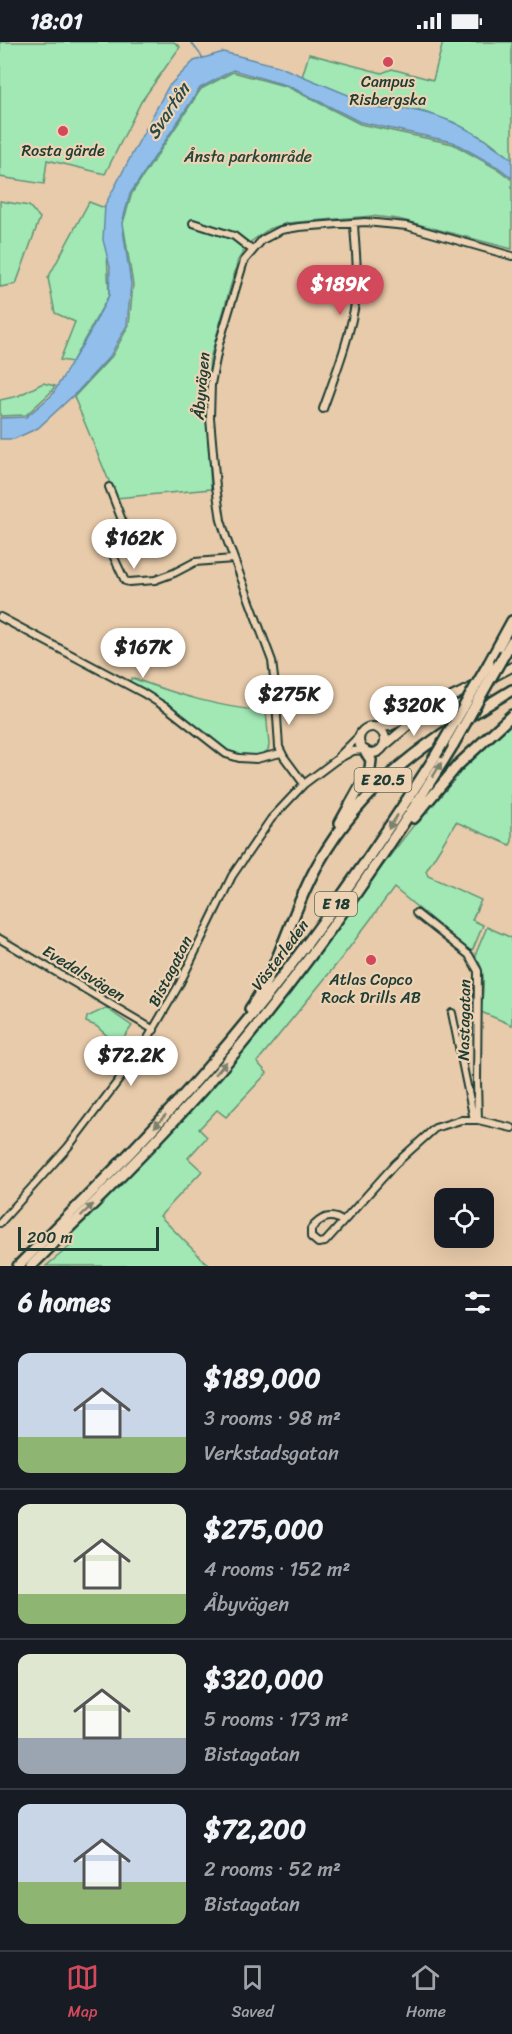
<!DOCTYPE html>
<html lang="en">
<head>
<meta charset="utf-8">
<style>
	body { margin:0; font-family:Sriracha,sans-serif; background:#20242c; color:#f1f3f6; height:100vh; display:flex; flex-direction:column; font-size:22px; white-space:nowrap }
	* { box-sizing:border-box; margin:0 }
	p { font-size:20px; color:#9ea1a6 }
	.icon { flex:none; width:33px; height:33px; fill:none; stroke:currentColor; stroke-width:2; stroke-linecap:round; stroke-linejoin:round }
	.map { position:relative; height:1224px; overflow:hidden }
	.drawer { display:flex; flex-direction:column; background:#171b24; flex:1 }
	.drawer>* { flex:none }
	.buttons { position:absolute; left:434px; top:1146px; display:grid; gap:12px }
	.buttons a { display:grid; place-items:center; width:60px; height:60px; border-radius:12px; background:#171b24; box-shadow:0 6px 24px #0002; font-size:30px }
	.scale { position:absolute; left:18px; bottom:15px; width:141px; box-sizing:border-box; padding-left:6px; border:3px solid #1f3d34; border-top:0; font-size:16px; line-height:21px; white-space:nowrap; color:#1f3d34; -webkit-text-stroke:4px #edd3b4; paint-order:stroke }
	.price { position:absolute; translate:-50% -51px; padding:0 14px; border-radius:21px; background:#fff; color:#222; font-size:20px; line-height:39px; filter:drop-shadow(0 2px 3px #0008) }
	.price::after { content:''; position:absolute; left:50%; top:36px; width:18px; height:14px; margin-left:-9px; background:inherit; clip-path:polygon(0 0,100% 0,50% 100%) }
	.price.on { background:#d1495b; color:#fff }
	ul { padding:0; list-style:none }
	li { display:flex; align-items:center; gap:18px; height:150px; padding:0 18px }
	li+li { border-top:2px solid #363941 }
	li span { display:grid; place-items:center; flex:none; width:168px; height:120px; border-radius:12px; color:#555 }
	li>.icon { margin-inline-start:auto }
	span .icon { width:72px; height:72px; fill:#fffc; stroke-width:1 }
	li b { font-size:26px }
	h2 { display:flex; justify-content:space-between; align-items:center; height:72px; padding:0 18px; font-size:26px }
	.status { display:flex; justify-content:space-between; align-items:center; height:42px; padding:0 30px; background:#171b24; direction:ltr }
	.status svg { height:16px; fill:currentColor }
	.dock { display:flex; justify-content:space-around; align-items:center; height:84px; border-top:2px solid #363941; background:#171b24; font-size:16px; color:#9ea1a6 }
	.dock a { display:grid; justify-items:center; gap:3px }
	.dock .on { color:#d1495b }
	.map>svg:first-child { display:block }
	.green { fill:#a1e8b5; stroke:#609274; stroke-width:1.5 }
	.water { fill:#91beeb; stroke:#638aa2; stroke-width:1.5 }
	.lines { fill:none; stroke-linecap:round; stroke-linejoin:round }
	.stream { stroke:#638aa2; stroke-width:1.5 }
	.minor-casing { stroke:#1f3d34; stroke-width:10 }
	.major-casing { stroke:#1f3d34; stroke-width:12 }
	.highway-casing { stroke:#1f3d34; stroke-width:14 }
	.minor { stroke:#edd3b4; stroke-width:6 }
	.major { stroke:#edd3b4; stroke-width:8 }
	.highway { stroke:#edd3b4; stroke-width:9 }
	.highway-bridge-casing { stroke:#1f3d34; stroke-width:14; stroke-linecap:butt }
	.highway-bridge { stroke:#edd3b4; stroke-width:9 }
	.oneway { fill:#7c806e }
	.poi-dot { fill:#d1495b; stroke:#edd3b4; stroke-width:2 }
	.labels { text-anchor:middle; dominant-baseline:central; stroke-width:4.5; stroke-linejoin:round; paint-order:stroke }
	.shield { fill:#edd3b4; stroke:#5d6a5a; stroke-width:1.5 }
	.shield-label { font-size:15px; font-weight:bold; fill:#1f3d34 }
	.poi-label { font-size:16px; fill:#1f3d34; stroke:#edd3b4 }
	.park-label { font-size:16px; fill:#26463a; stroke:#edd3b4 }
	.street-label { font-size:16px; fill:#1f3d34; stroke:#edd3b4 }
	.water-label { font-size:18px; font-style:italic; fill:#2a4a46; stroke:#edd3b4 }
</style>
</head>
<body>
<div class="status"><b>18:01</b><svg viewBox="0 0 49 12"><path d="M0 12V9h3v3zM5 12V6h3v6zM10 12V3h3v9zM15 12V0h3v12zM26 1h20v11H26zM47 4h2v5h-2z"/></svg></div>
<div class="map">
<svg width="512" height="1224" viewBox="0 0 512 1224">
	<rect width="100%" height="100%" fill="#e8cbaa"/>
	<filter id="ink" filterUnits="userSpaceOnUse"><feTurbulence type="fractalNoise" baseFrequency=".0167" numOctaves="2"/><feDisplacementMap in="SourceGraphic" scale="12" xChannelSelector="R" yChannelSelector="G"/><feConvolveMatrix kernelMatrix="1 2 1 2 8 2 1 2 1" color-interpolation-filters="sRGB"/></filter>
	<g filter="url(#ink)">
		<path class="green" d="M0,0H174L180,5L141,60L105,132L47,118L44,142L0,135Z
			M443,0H512V117L490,100L453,80L421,69L397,66L382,67L302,35L309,12L382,31L392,27L433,38Z
			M233,30L288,45L360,82L453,102L499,128L512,138V207L398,177L372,174L287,181L269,187L249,201L238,218L210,317L206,361L211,447L116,456L74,355L112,314L129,283L133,243L123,181L132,151L201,47Z
			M0,159L29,164L40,176L16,242L0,245Z
			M89,160L105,166L109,253L72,320L60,318L75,280L55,271L48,236Z
			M43,341L55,344L50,351L26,373L0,374V358L18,354Z
			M132,636C176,652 220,666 266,669L269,703L268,708L260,714H247L226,709L171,667L129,640Z
			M512,680V799L510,803L456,780L426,829L428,834L481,858L472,878L483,883L473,907L470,909L394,846L340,918L257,1020L267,1031L226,1075L217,1068L199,1087L207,1095L188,1116L202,1129L160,1174L209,1224H46L73,1202L67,1196C97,1168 125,1138 153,1108C204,1054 253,999 298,939C366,850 425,753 512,680Z
			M487,885L512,896V983L481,970C482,952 488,930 476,916V911Z
			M106,966L132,984L120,1001L112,998L96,984L86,980L87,975Z"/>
		<path class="water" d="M223,10L278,24L382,67C431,63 474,88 512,117V136L499,126L453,100L360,80L289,44L233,28L200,46L130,152L122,181L131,242L127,283L110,314L78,349L38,386L14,397H0V376L26,375L52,353L89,292L109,253L110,225L103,198L105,163L168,45L194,19Z"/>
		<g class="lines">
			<path class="stream" d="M191,0L203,16"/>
			<g class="minor-casing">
				<path id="minor" d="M193,181L234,194L252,208
					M323,367C336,331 351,293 356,255C359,231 355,206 354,181
					M109,445L127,491C126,500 115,502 111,509L125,539L129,540L155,538L174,531L195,520L233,517
					M0,575L143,651L170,668L226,712L239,716L256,717L281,711
					M339,714L360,693
					M304,742L284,715L279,705L275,644L272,619L227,498L221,478L216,445L210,376L211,342L219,302L244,219L262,198L281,188L299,185L365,180L407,184L512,214
					M416,871L469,913L478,929L477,1040L478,1078
					M0,897L154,988
					M452,971L474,1078
					M343,1180C331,1170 320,1176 311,1187V1195L318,1201L325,1200L395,1122L435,1086L461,1078H478L512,1086
					M0,1181L68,1105L140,1010L179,943L232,834L271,777L304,742L336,718L353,709L363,708"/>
			</g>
			<g class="major-casing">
				<path id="major" d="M491,636L512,625
					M359 698a13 13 0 1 1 26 0a13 13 0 1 1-26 0Z
					M378,685L390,684L477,643
					M384,704L423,671"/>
			</g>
			<g class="highway-casing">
				<path id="highway" d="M505,611L512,599
					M489,621L512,579
					M414,776L458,723L512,673
					M340,781L370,727L371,718L365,709
					M250,967C281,922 291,869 318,822C365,739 432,696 512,648
					M18,1224C81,1161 145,1098 203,1031C290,932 365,824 436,713
					M31,1224C48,1208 63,1191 79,1176C134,1122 188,1066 238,1007C317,911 388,809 453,703"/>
			</g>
			<use href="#minor" class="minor"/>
			<use href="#major" class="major"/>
			<use href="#highway" class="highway"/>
			<g class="highway-bridge-casing">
				<path id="highway-bridge" d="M453,703L505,611
					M436,713L489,621"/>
			</g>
			<use href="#highway-bridge" class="highway-bridge"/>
		</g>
		<defs><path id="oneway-solid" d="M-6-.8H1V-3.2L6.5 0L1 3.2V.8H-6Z" transform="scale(1.5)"/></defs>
		<g class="oneway">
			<use href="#oneway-solid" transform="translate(437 728) rotate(-59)"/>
			<use href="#oneway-solid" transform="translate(393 780) rotate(123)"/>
			<use href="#oneway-solid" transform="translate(221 1026) rotate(-49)"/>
			<use href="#oneway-solid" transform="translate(160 1079) rotate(132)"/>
			<use href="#oneway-solid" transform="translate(87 1168) rotate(-44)"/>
		</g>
	</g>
	<g class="poi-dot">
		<circle cx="388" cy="20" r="6"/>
		<circle cx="63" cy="89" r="6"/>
		<circle cx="371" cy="918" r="6"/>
	</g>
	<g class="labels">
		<g class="shield">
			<rect x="354.5" y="726" width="57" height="24" rx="4.5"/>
			<rect x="315" y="850" width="42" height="24" rx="4.5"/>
		</g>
		<g class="shield-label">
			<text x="383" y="738">E 20.5</text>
			<text x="336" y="862">E 18</text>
		</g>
		<g class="poi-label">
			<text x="388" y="39">Campus<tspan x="388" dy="18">Risbergska</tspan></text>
			<text x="63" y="108">Rosta gärde</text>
			<text x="371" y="937">Atlas Copco<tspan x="371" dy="18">Rock Drills AB</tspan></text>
		</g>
		<g class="park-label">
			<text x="248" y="114">Ånsta parkområde</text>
		</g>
		<g class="street-label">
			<text transform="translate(201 344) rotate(-85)">Åbyvägen</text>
			<text transform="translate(280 913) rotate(-53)">Västerleden</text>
			<text transform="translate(170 929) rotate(-63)">Bistagatan</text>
			<text transform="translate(84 931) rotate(31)">Evedalsvägen</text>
			<text transform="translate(464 978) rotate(-89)">Nastagatan</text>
		</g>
		<g class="water-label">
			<text transform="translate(168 69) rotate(-57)">Svartån</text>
		</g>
	</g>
</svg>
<div class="buttons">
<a><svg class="icon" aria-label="locate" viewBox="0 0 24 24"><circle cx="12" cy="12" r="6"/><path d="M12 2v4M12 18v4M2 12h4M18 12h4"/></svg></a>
</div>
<div class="scale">200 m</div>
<b class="price on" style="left:340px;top:274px">$189K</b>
<b class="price" style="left:134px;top:528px">$162K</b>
<b class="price" style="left:143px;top:637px">$167K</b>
<b class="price" style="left:289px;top:684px">$275K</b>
<b class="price" style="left:414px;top:695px">$320K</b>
<b class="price" style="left:131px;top:1045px">$72.2K</b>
</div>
<section class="drawer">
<h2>6 homes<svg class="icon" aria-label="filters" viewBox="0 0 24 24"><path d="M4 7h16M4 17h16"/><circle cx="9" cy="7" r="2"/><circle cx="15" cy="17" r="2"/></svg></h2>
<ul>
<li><span style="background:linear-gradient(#c9d6e8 70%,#8fb573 0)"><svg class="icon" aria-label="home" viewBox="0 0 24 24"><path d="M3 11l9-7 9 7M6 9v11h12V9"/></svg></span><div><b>$189,000</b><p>3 rooms · 98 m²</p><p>Verkstadsgatan</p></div></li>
<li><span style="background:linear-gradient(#dfe7d0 75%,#8fb573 0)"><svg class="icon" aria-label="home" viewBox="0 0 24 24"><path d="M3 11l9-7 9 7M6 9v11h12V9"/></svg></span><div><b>$275,000</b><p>4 rooms · 152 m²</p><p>Åbyvägen</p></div></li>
<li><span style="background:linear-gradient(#dfe7d0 70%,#9aa5b1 0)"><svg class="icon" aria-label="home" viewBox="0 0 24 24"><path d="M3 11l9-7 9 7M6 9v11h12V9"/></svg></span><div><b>$320,000</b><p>5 rooms · 173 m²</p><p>Bistagatan</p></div></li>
<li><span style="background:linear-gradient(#c9d6e8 65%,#8fb573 0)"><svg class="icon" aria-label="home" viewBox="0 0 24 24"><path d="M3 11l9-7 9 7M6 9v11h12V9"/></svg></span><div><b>$72,200</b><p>2 rooms · 52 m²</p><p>Bistagatan</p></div></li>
</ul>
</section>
<nav class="dock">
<a class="on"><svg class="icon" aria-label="map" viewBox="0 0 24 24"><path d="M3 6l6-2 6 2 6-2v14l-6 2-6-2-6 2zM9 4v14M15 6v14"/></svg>Map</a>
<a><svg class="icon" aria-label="saved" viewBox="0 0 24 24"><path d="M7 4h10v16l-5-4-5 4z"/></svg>Saved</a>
<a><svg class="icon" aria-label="home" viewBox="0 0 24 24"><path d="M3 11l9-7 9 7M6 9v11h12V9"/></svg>Home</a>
</nav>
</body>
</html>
